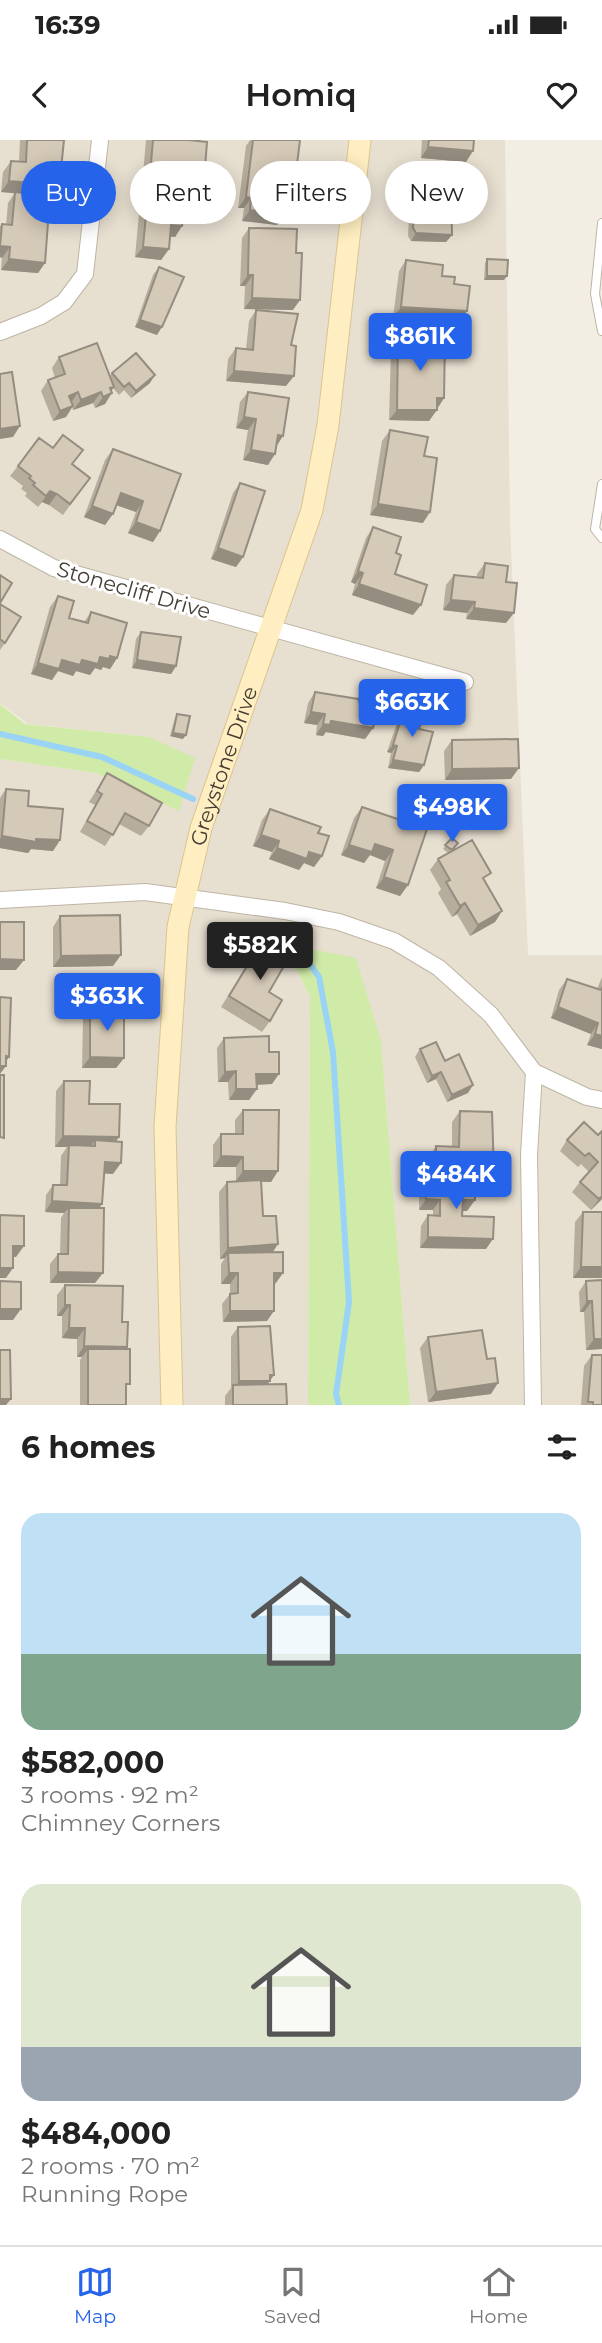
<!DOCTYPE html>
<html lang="en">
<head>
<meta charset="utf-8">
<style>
	body { margin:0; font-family:Montserrat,sans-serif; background:#f2f2f2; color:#222; height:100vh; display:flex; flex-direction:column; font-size:26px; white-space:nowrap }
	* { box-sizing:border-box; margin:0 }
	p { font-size:23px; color:#767676 }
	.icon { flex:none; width:38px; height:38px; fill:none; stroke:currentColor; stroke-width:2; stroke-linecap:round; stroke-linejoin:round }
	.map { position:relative; height:1265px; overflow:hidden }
	.panel { display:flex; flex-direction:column; background:#fff; flex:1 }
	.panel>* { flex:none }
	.banner { position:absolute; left:21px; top:21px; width:560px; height:63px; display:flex; gap:14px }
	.price { position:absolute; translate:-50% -60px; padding:0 16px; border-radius:7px; background:#2563eb; color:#fff; font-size:23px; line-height:46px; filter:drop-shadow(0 2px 4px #0008) }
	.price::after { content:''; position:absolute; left:50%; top:42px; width:21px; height:16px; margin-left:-10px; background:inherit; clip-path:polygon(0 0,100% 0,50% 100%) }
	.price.current { background:#222; color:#fff }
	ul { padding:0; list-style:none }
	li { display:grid; align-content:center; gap:14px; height:371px; padding:0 21px }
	li span { display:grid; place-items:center; height:217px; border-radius:21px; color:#555 }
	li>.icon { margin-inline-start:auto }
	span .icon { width:126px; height:126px; fill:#fffc; stroke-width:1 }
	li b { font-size:30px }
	h2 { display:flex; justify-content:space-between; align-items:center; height:84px; padding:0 21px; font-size:30px }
	.pill { padding:0 24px; border-radius:32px; background:#fff; box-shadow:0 4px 18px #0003; font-size:24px; line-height:63px }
	.pill.current { background:#2563eb; color:#fff }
	.status { display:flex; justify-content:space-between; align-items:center; height:49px; padding:0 35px; background:#fff; direction:ltr }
	.status svg { height:19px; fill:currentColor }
	header { display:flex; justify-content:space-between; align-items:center; height:91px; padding:0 21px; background:#fff; font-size:32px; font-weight:600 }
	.tabs { display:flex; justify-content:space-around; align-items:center; height:98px; border-top:2px solid #e0e0e0; background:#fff; font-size:19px; color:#767676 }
	.tabs a { display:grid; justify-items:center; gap:4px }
	.tabs .current { color:#2563eb }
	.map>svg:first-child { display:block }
	.residential { fill:#e7dfd0 }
	.green { fill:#cfeba7 }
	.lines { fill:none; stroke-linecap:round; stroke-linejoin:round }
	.stream { stroke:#99d3f6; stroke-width:6 }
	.lane-casing { stroke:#bfb5a5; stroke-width:10 }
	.street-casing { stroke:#bfb5a5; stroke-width:18 }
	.secondary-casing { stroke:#dac490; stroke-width:23 }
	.lane { stroke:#fff; stroke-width:8 }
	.street { stroke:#fff; stroke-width:16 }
	.secondary { stroke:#ffeec1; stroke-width:21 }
	.wall { fill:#b7ad9d }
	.shaded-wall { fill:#958d80 }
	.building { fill:#d5c9b7; stroke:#958d80; stroke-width:2 }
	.labels { text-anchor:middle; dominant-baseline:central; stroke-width:6; stroke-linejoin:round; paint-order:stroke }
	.street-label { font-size:21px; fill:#453d33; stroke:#fff }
</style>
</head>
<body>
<div class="status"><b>16:39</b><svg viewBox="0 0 49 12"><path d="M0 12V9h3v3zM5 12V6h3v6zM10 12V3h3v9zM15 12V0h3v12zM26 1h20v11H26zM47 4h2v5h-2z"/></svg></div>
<header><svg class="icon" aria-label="back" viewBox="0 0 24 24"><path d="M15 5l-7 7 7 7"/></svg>Homiq<svg class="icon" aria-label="heart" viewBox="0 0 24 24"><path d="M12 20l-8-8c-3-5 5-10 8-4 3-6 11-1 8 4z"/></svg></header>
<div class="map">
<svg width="602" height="1265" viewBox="0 0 602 1265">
	<rect width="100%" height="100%" fill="#f3eee3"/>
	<path class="residential" d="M0,0H505L510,383L528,815H602V1265H410L381,901L301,807L286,810L310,856L308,1265H0V619L96,633L178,670L149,597L28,584L0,563Z"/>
	<path class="green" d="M0,564L25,584L149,597L195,618L179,671L96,633L0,619Z
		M301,807L356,818L381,901L410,1265H308L310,856L286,809Z"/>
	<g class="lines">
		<path class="stream" d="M0,594L102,617L193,659
			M297,806L319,837L333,912L349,1162L336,1254L339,1265"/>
		<g class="lane-casing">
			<path id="lane" d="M602,83L595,154L602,191
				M602,344L595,389L602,398"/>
		</g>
		<g class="street-casing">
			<path id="street" d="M0,192L41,176L64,162L85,134L100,0
				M0,399L54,428L465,542
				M0,760L145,752L285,771L339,782L394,801L439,828L491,875L534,932L587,957L602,960
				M533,1265L529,1015L534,932"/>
		</g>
		<g class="secondary-casing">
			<g id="secondary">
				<path id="s1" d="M172,1265L165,987L178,787L201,688L312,370L328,285L360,0"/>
			</g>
		</g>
		<use href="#lane" class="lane"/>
		<use href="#street" class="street"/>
		<use href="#secondary" class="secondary"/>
	</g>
	<path class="wall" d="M20,0H64L61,29L57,36L56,45L49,56L45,123L38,133L1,130L2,118L0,117V86L2,84L6,85L8,63L15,53L1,52L3,32L11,21L19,22Z
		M146,0H189L205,28L197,39L143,34Z
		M250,0H296L285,74L277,85L242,81L244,68H238L246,6Z
		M422,0H474L466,22L421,18Z
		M149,41L195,66L183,75L182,86L175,97L170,96L169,109L161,120L135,117L141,52Z
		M415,51L452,95L446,102L411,101L408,96L410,58Z
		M249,88L293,170L244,169L245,146H240L242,98Z
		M487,119L504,140H484L485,123Z
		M406,120L442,136L454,144L467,171L460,182L393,178L399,131Z
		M159,127L157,195L135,187L153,135Z
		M256,170L291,205L286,246L226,241L228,219L236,208L246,209L249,181Z
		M398,198L444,258L429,281L389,280L391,209Z
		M59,217L110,236L112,233L150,243L131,258L124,250L119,255L113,248L105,264L95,268L93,263L73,270L72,267L66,277L53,281L41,251L48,240L55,238L52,228Z
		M248,252L276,306L268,325L243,320L248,290L236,288L240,262Z
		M390,290L424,316L423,383L370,375L382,301Z
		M113,309L160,391L153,402L128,393L136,372L116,365L105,385L84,377L105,320Z
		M73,324L90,338L63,375L49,365L42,362L38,367L25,356L27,353L21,349L23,346L10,336L18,326Z
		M240,343L243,417L236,427L211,419L233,353Z
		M373,387L395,434L413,475L352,455L355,444L351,442L366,398Z
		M485,423L506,442V483L466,479L467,473L443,470L446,445L454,435L477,437V434Z
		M58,456L69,478L84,482L91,472L117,518L110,529L103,527L101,530L95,528L90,535L76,531L73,536L58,531L52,540L31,534L50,467Z
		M0,464L5,503L0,510Z
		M141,492L176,526L171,534L132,528L136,499Z
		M315,552L357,559L362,553L373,588L365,599L326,592L323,596L316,595L317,585L304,583L308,563Z
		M404,569L419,589L424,625L419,632L388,628L391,613L387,612L399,577Z
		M177,574L183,599L170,596L175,578Z
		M452,600L511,639L445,640L444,611Z
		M107,633L149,686L141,696L119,684L105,706L80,692L95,665L89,662Z
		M6,649L28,666L60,700L53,711L31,709L28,713L0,708V658Z
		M362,667L427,689L408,745L400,756L376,748L385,721L370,715L364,723L341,715L354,678Z
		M270,669L318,693L322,716L314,727L304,723L299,730L269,719L272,712L253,706L262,680Z
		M452,698L451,712L485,742L502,771L495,782L470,796L457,774L452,777L438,753L441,749L430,730L438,719L448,713L443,709Z
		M60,776L113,826L53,827V787Z
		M261,803L269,852L270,881L262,892L221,867Z
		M602,837V909L587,905L591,894L551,878L559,850L567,839L597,849Z
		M90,868L124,918L116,928H82L83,878Z
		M224,898L272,944L257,945L249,960H229L228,942H218L217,908Z
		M420,909L445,921L468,953L447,962L436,939L427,943L415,917Z
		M64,941L89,964L116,1002L113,1034L104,1033L100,1068L95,1143H50V1124L58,1114H60L61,1078L64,1073L45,1072L46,1055L53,1045H60L61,1016L67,1007H55L56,951Z
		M243,970L278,1031L271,1042H261L263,1076L272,1112L283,1133L275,1144H274L267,1181L223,1182L222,1164L230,1154V1144H221V1124L225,1118L220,1119L219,1052L227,1042L236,1041V1027H213V1005L221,994H235V980Z
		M460,971L487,1043H475V1060L467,1071H462V1076L486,1109L420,1108L421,1086L428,1075L433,1076V1070H419V1050L427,1039H429V1017L436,1006L452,1007V982Z
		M598,995L602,1059L591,1070L572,1052L580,1042L589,1032L581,1024L578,1027L560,1011L567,1000Z
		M583,1072H602V1138H573L575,1082Z
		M602,1140V1209L586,1210L584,1172H580L579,1152L586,1141Z
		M65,1145L122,1182L126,1209V1265H80V1220L82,1217H77V1199L62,1198V1176H57V1155Z
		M238,1187L268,1245L287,1265H225V1256L231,1248V1197Z
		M428,1197L487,1219L491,1254L428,1262L420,1208Z
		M592,1215L602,1265H581L584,1226Z"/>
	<path class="shaded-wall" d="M428,7L473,11L466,22L421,18Z
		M151,23L205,28L197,39L143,34Z
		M9,41L56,45L48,56L1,52Z
		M203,55L195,66L176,81L184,70Z
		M246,57L251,58L244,68H238Z
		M287,58H293L285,69Z
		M250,70L285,74L277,85L242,81Z
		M171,85L182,86L175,97L164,96Z
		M416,93L452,95L446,102L411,101Z
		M0,106L10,107L2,118L0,117Z
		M143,107L169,109L161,120L135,117Z
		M9,119L45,123L38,133L1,130Z
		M248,135H253L245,146H240Z
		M487,136H507L504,140H484Z
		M252,158L300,160L293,170L244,169Z
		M401,167L467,171L460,182L393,178Z
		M140,180L162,187L157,195L135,187Z
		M234,231L294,236L286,246L226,241Z
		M155,235L150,243L131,258L136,251Z
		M114,247L109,254L112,253L105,264L95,268L110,248Z
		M78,252L71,263L69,256Z
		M101,252L93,263L73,270L81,260Z
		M437,258H444L437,269Z
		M73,266L66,277L53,281L60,271Z
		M397,270H437L429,281L389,280Z
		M244,277L256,279L248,290L236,288Z
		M20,286L13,297L0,299V289Z
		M278,295L283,296L276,307Z
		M251,310L275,314L268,325L243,320Z
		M50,351L57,354L49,365L42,362L38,367Z
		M121,353L143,361L136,372L113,364Z
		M378,364L430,372L423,383L370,375Z
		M92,366L113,374L105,385L84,377Z
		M136,382L160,391L153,402L128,393Z
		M218,408L243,417L236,427L211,419Z
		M358,431L363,433L355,444L351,442Z
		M359,444L421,465L413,475L352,455Z
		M451,460L475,462L467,473L443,470Z
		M474,468L514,473L506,483L466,479Z
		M110,516L117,518L110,529L103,527L101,530L95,528L90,535L76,531L73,536L58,531L52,540L31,534L38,523L62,520H82Z
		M137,520L176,526L171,534L132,528Z
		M311,572L325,574L317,585L304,583Z
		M331,581L373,588L365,599L326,592L323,596L316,595L323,584Z
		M173,593L186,595L183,599L170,596Z
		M393,605L397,606L391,613L387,612Z
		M393,620L424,625L419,632L388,628Z
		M519,628L511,639L445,640L452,629Z
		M261,695L279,701L272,712L253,706Z
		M2,696L36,699L60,700L53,711L31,709L28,713L0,708V699Z
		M375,704L393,710L385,721L370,715L364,723L341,715L349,705Z
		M277,708L309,712L322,716L314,727L304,723L299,730L269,719Z
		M384,737L408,745L400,756L376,748Z
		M465,763L457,774L452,777L460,766Z
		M502,771L495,782L470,796L478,785Z
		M121,815L113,826L53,827L61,816Z
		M0,819L24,820L16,830H0Z
		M558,867L598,883L591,894L551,878Z
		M595,894L602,896V909L587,905Z
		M6,916L9,917L3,926H6L0,934V925Z
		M90,917L124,918L116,928H82Z
		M236,931L228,942H218L225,932Z
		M441,932L436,939L427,943L432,936Z
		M256,934H279L272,944L249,945Z
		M473,945L468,953L447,962L452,955Z
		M236,949H257L249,960H229Z
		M63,996L119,997L112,1008L95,1006V1000L90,1007L69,1005L67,1007H55Z
		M221,1016L243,1017L236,1027H213Z
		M105,1022L121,1023L113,1034L97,1033Z
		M243,1031H278L271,1042L236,1041Z
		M436,1031L494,1032L487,1043L429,1042Z
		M602,1056V1059L591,1070L599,1059Z
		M426,1059L440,1060L433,1070H419Z
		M463,1060H475L467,1071H455Z
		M52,1061L102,1064L95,1075L69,1068L64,1073L45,1072Z
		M428,1097L493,1099L486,1109L420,1108Z
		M278,1104L271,1115L228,1113L225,1118L220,1119L228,1108Z
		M13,1106H24L16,1117H6Z
		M581,1127H602V1138H573Z
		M0,1128H13L6,1138H0Z
		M58,1132L103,1133L95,1143H50Z
		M229,1133H238L230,1144H221Z
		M274,1133H283L275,1144H266Z
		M587,1161H592L584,1172H580Z
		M65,1165H70L62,1176H57Z
		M0,1169H21L13,1180H0Z
		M230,1171H274L267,1181L223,1182Z
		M69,1188H85L77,1199L62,1198Z
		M594,1199H602V1209L586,1210Z
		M84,1206L127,1207L120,1218L88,1209L82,1217H77Z
		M270,1235H274L262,1252L233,1250L239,1241Z
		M498,1243L491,1254L428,1262L436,1252Z
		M0,1259H11L6,1265H0Z"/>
	<path class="building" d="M27,0H64L61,29H57L56,45L9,41L11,21L26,22Z
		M153,0H189L207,2L205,28L151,23Z
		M253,0H300L293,58H287L285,74L250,70L251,58L246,57Z
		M429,0H474L473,11L428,7Z
		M149,41L203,46V55L184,70L182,86L171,85L169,109L143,107Z
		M415,51L451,56L452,95L416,93L413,88Z
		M15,52L50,56L45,123L9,119L10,107L0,106L2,84L12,85Z
		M249,88L297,89L296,113H302L300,160L252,158L253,135H248Z
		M487,119L508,120L507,136H487Z
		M406,120L443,125L442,136L455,137L454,144L470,146L467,171L401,167Z
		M159,127L184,137L162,187L140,180Z
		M256,170L298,174L291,205L296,206L294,236L234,231L236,208L253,210Z
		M398,198L445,199L444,258H437V270H397Z
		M97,203L114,247L110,248L112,253L103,257L101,252L81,260L78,252L69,256L73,266L60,271L48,240L65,234L59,217Z
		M136,213L155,235L136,251L129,243L124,247L112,233Z
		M12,232L20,286L0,289V234Z
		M248,252L289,258L283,296L278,295L275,314L251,310L256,279L244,277Z
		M390,290L428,297L424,316L437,318L430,372L378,364Z
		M63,295L83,310L72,324L90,338L70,364L57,354L50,351L46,356L33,345L35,343L29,338L31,336L18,326L39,298L53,308Z
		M113,309L181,334L160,391L136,382L143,361L121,353L113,374L92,366Z
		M240,343L265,351L243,417L218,408Z
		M373,387L401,397L396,413L401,415L395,434L427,445L421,465L359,444L363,433L358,431Z
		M485,423L508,426L506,442L517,443L514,473L474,468L475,462L451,460L454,435L483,438Z
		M0,435L12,443L0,463Z
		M58,456L74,461L69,478L88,483L91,472L127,483L117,518L110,516L109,519L100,517L98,524L82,520L80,525L62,520L59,529L38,523Z
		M0,464L21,477L5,503L0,499Z
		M141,492L181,497L176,526L137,520Z
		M315,552L358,559L360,564L362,553L379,556L373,588L331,581L330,585L323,584L325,574L311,572Z
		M404,569L423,574L419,589L433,592L424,625L393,620L397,606L393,605Z
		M177,574L190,576L186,595L173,593Z
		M518,599L519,628L452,629V600Z
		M107,633L162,663L149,686L125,673L113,695L87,681L102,654L97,651Z
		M6,649L29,651L28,666L63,669L60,700L36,699V702L2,696Z
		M362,667L427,689L408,745L384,737L393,710L375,704L372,712L349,705Z
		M270,669L321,687L318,693L329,696L322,716L309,712L307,719L277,708L279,701L261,695Z
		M452,698L458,703L452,710L445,705Z
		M472,700L491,733L483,738L502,771L478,785L465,763L460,766L446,742L450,740L438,719Z
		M120,775L121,815L61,816L60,776Z
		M0,782H24V820L0,819Z
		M261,803L288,819L269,852L282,860L270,881L229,856Z
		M567,839L601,850L602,847V896L595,894L598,883L558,867Z
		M0,857L11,858L9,917L6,916V926H0Z
		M90,868H124V918L90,917Z
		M269,896V912H279V934H256L257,949H236V931L225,932L224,898Z
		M436,902L445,921L459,914L473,945L452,955L441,932L432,936L420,909Z
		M0,935H4V998L0,997Z
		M64,941H90L89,964H120L119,997L63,996Z
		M243,970H279L278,1031H243V1017L221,1016V994H243Z
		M460,971L492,972L494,1032L436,1031V1006L459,1007Z
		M584,982L598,995L602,991V1056L599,1059L580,1042L598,1022L589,1013L585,1016L567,1000Z
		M95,1000L122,1002L121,1023L105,1022L102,1064L52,1061L53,1045H67L69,1005L95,1006Z
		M427,1039L475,1040V1060H463L462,1076L494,1077L493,1099L428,1097V1075L440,1076V1060L426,1059Z
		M261,1040L263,1076H276L278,1104L228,1108L227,1042Z
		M69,1068H104L103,1133L58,1132V1114H68Z
		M583,1072H602V1127H581Z
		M0,1075L24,1076V1106H13V1128H0Z
		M283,1112V1133H274V1171H230V1154L238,1153V1133H229L228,1113Z
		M602,1140V1199H594L592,1161H587L586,1141Z
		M0,1141L21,1142V1169H0Z
		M65,1145L123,1146L122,1182H128L127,1207L84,1206L85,1188H69L70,1165H65Z
		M270,1186L274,1235H270V1241H239L238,1187Z
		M482,1190L487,1219L495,1218L498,1243L436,1252L428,1197Z
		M88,1209H130V1244H126V1265H88Z
		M0,1210H10L11,1259H0Z
		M592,1215H602V1265H593V1262H588Z
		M286,1244L287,1265H233V1245Z"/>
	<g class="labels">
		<g class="street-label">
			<text transform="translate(134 450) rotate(16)">Stonecliff Drive</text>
			<text stroke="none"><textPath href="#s1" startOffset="646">Greystone Drive</textPath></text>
		</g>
	</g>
</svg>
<b class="price" style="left:420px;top:233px">$861K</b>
<b class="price" style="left:412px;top:599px">$663K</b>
<b class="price" style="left:452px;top:704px">$498K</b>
<b class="price current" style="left:260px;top:842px">$582K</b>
<b class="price" style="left:107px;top:893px">$363K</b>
<b class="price" style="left:456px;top:1071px">$484K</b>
<div class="banner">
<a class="pill current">Buy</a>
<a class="pill">Rent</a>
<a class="pill">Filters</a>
<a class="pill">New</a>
</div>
</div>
<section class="panel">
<h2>6 homes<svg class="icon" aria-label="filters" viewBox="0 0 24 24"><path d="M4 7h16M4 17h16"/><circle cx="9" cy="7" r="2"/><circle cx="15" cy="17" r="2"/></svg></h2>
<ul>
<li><span style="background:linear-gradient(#bfe0f5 65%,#7fa58c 0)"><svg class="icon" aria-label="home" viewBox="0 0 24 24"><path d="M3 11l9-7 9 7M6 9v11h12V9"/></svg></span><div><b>$582,000</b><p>3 rooms · 92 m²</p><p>Chimney Corners</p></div></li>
<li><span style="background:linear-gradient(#dfe7d0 75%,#9aa5b1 0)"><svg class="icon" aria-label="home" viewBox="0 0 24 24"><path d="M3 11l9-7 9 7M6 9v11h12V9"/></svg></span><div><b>$484,000</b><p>2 rooms · 70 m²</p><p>Running Rope</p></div></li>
</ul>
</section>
<nav class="tabs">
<a class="current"><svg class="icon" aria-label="map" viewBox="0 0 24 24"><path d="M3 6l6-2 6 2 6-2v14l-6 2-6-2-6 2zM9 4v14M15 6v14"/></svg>Map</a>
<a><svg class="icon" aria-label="saved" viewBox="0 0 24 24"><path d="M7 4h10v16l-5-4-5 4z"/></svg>Saved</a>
<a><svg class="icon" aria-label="home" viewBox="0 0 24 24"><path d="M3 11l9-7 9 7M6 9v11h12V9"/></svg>Home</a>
</nav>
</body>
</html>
